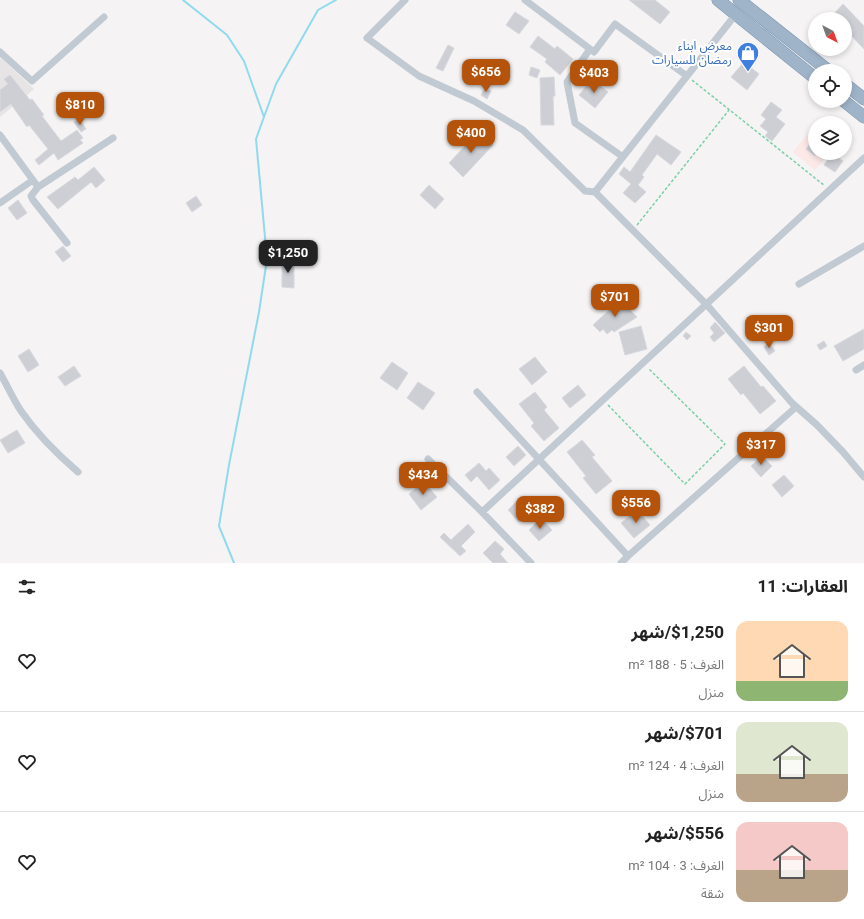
<!DOCTYPE html>
<html lang="ar">
<head>
<meta charset="utf-8">
<style>
	body { margin:0; font-family:Roboto,"Noto Sans Arabic",sans-serif; background:#f6f6f6; color:#222; direction:rtl; height:100vh; display:flex; flex-direction:column; font-size:15px; white-space:nowrap }
	* { box-sizing:border-box; margin:0 }
	p { font-size:13px; color:#767676 }
	.icon { flex:none; width:22px; height:22px; fill:none; stroke:currentColor; stroke-width:2; stroke-linecap:round; stroke-linejoin:round }
	.map { position:relative; height:563px; overflow:hidden; direction:ltr }
	.panel { display:flex; flex-direction:column; background:#fff; flex:1 }
	.panel>* { flex:none }
	.needle { width:26px; rotate:139deg }
	.buttons { position:absolute; left:808px; top:12px; display:grid; gap:8px }
	.buttons a { display:grid; place-items:center; width:44px; height:44px; border-radius:50%; background:#fff; box-shadow:0 2px 6px #0003; font-size:20px }
	.price { position:absolute; translate:-50% -34px; padding:0 9px; border-radius:8px; background:#b45309; color:#fff; font-size:13px; line-height:26px; filter:drop-shadow(0 1px 2px #0008) }
	.price::after { content:''; position:absolute; left:50%; top:24px; width:12px; height:9px; margin-left:-6px; background:inherit; clip-path:polygon(0 0,100% 0,50% 100%) }
	.price.on { background:#222; color:#fff }
	ul { padding:0; list-style:none }
	li { display:flex; align-items:center; gap:12px; height:100px; padding:0 16px }
	li+li { border-top:1px solid #e0e0e0 }
	li span { display:grid; place-items:center; flex:none; width:112px; height:80px; border-radius:12px; color:#555 }
	li>.icon { margin-inline-start:auto }
	span .icon { width:48px; height:48px; fill:#fffc; stroke-width:1 }
	li b { font-size:17px }
	h2 { display:flex; justify-content:space-between; align-items:center; height:48px; padding:0 16px; font-size:17px }
	.map>svg:first-child { display:block }
	.education { fill:#e6e4e5 }
	.medical { fill:#fce8e6 }
	.lines { fill:none; stroke-linecap:round; stroke-linejoin:round }
	.stream { stroke:#90daee; stroke-width:2 }
	.building { fill:#cdcfd5; stroke:#d7d9de }
	.trunk-casing { stroke:#7690ad; stroke-width:13 }
	.path { stroke:#7ad0a6; stroke-width:1.5; stroke-dasharray:3 2; stroke-linecap:butt }
	.minor { stroke:#c1cad2; stroke-width:7 }
	.trunk { stroke:#9fb4c9; stroke-width:12 }
	.labels { text-anchor:middle; dominant-baseline:central; stroke-width:4; stroke-linejoin:round; paint-order:stroke }
	.shop-label { font-size:12px; fill:#366cbe; stroke:#fff; text-anchor:end }
</style>
</head>
<body>
<div class="map">
<svg width="864" height="563" viewBox="0 0 864 563">
	<rect width="100%" height="100%" fill="#f5f3f3"/>
	<path class="education" d="M0,57L34,89L0,117Z"/>
	<path class="medical" d="M815,125V153H829L815,170L793,152Z"/>
	<g class="lines">
		<path class="stream" d="M183,0L227,35L244,61L264,117
			M234,563L219,526L229,465L259,312L267,259L256,139L276,84L318,10L336,0"/>
	</g>
	<path class="building" d="M629,0H655L670,12L660,24Z
		M843,4L864,26V49L845,29V19H835L832,16Z
		M515,12L529,21L519,34L506,25Z
		M538,36L555,49L557,46L573,59L560,75L545,62L547,59L530,47Z
		M448,45L454,48L443,71L436,68Z
		M481,62L494,68L487,82L474,75Z
		M744,62L759,74L747,90L731,77Z
		M531,67L540,70L537,78L529,75Z
		M10,75L30,100L32,99L44,115L42,116L61,141L77,130L83,138L80,140L83,143L58,160L54,153L39,165L35,160L48,149L29,125L27,127L11,104L0,112V90L8,84L4,79Z
		M554,77L555,96H553L554,125H541L540,78Z
		M592,79L608,92L595,108L579,95Z
		M485,88L491,91L487,99L481,95Z
		M771,102L782,110L776,117L785,124L772,141L765,136L768,132L760,126L766,119L761,115Z
		M79,119L86,129L81,132L74,122Z
		M479,131L493,145L463,177L449,163Z
		M656,135L681,152L671,165L657,154L642,175L644,177L638,185L646,192L635,203L623,193L631,184L619,174L624,167L630,172Z
		M815,137V156L806,149Z
		M832,153L843,161L835,172L824,165Z
		M94,167L105,180L96,188L91,182L58,209L47,197L75,177L78,180Z
		M429,185L444,199L435,209L420,195Z
		M196,196L202,205L192,212L186,203Z
		M18,200L27,213L17,220L8,208Z
		M63,246L71,256L63,262L55,252Z
		M282,260H294V288L282,287Z
		M620,300L637,317L614,332L612,330L607,334L603,329L600,332L593,325Z
		M715,322L725,333L714,342L710,337L714,333L710,328Z
		M641,326L647,349L625,355L619,332Z
		M864,329V349L843,361L834,346Z
		M686,332L691,336L687,340L683,336Z
		M824,341L827,346L820,350L817,345Z
		M769,343L775,351L769,355L764,347Z
		M29,349L39,365L28,372L18,356Z
		M535,357L547,372L532,385L519,369Z
		M392,362L408,373L397,390L380,378Z
		M74,366L81,376L65,386L58,377Z
		M744,366L761,387L763,386L776,401L760,414L743,393L741,395L728,379Z
		M418,382L435,393L423,410L407,398Z
		M578,385L586,395L570,408L562,398Z
		M535,392L547,407L544,410L559,428L544,441L531,426L534,423L519,404Z
		M17,430L25,443L8,453L0,440Z
		M582,440L595,455L592,457L612,481L596,494L583,478L586,476L567,452Z
		M518,446L526,455L514,466L506,457Z
		M762,456L772,466L761,477L751,466Z
		M479,463L486,471L489,468L500,480L489,490L477,476L471,482L465,475Z
		M784,475L794,486L782,497L772,485Z
		M424,482L437,497L421,510L409,494Z
		M521,497L533,510L519,522L508,510Z
		M637,510L650,525L634,538L621,523Z
		M541,518L552,530L539,541L529,530Z
		M468,524L475,532L461,546L466,551L460,556L440,537L444,533L451,540Z
		M495,541L504,549L500,554L508,563H493L483,553Z"/>
	<g class="lines">
		<g class="trunk-casing">
			<path id="trunk" d="M718,0L815,78
				M739,0L829,71
				M845,84L864,99
				M844,101L864,117"/>
		</g>
		<path class="path" d="M692,80L825,186
			M637,225L729,110
			M608,405L685,484L725,444L648,368"/>
		<path class="minor" d="M405,0L367,38L419,76L474,101L523,130L585,191L595,192L707,305L792,403L817,425L843,452L864,477
			M525,0L594,52L615,24L687,76L736,14
			M590,49L567,82L575,123L623,157
			M0,52L32,81L104,17
			M0,135L38,187L113,138
			M38,187L31,196L33,200L67,243
			M595,192L687,76
			M0,203L33,180
			M799,284L864,246
			M856,370L864,365
			M0,373C7,385 13,399 21,411C37,434 57,454 78,472
			M477,392L628,556L621,563
			M428,459L482,512L531,563
			M482,512L864,158
			M628,556L796,407"/>
		<use href="#trunk" class="trunk"/>
	</g>
	<defs>
		<g id="shop-pin" transform="scale(1.15)"><path d="M0 17L-7.5 6A9.5 9.5 0 1 1 7.5 6Z" fill="#3f7fe0" stroke="#fff"/><path d="M-5-2.5h2.3a2.7 3.5 0 0 1 5.4 0H5L5.5 6h-11ZM-1.5-2.5h3a1.5 2.3 0 0 0-3 0Z" fill="#fff"/></g>
	</defs>
	<g fill-rule="evenodd">
		<use href="#shop-pin" x="748" y="53"/>
	</g>
	<g class="labels">
		<g class="shop-label">
			<text x="732" y="46">معرض ابناء<tspan x="732" dy="14">رمضان للسيارات</tspan></text>
		</g>
	</g>
</svg>
<div class="buttons">
<a><svg class="needle" viewBox="-14 -14 28 28"><path d="M0-13l5 13h-10z" fill="#e53935"/><path d="M0 13l5-13h-10z" fill="#767676"/></svg></a>
<a><svg class="icon" aria-label="locate" viewBox="0 0 24 24"><circle cx="12" cy="12" r="6"/><path d="M12 2v4M12 18v4M2 12h4M18 12h4"/></svg></a>
<a><svg class="icon" aria-label="layers" viewBox="0 0 24 24"><path d="M12 4l9 5-9 5-9-5zM3 14l9 5 9-5"/></svg></a>
</div>
<b class="price" style="left:486px;top:93px">$656</b>
<b class="price" style="left:594px;top:94px">$403</b>
<b class="price" style="left:80px;top:126px">$810</b>
<b class="price" style="left:471px;top:154px">$400</b>
<b class="price on" style="left:288px;top:274px">$1,250</b>
<b class="price" style="left:615px;top:318px">$701</b>
<b class="price" style="left:769px;top:349px">$301</b>
<b class="price" style="left:761px;top:466px">$317</b>
<b class="price" style="left:423px;top:496px">$434</b>
<b class="price" style="left:636px;top:524px">$556</b>
<b class="price" style="left:540px;top:530px">$382</b>
</div>
<section class="panel">
<h2>العقارات: 11<svg class="icon" aria-label="filters" viewBox="0 0 24 24"><path d="M4 7h16M4 17h16"/><circle cx="9" cy="7" r="2"/><circle cx="15" cy="17" r="2"/></svg></h2>
<ul>
<li><span style="background:linear-gradient(#ffd9b3 75%,#8fb573 0)"><svg class="icon" aria-label="home" viewBox="0 0 24 24"><path d="M3 11l9-7 9 7M6 9v11h12V9"/></svg></span><div><b>$1,250/شهر</b><p>الغرف: 5 · 188 m²</p><p>منزل</p></div><svg class="icon" aria-label="heart" viewBox="0 0 24 24"><path d="M12 20l-8-8c-3-5 5-10 8-4 3-6 11-1 8 4z"/></svg></li>
<li><span style="background:linear-gradient(#dfe7d0 65%,#b9a48a 0)"><svg class="icon" aria-label="home" viewBox="0 0 24 24"><path d="M3 11l9-7 9 7M6 9v11h12V9"/></svg></span><div><b>$701/شهر</b><p>الغرف: 4 · 124 m²</p><p>منزل</p></div><svg class="icon" aria-label="heart" viewBox="0 0 24 24"><path d="M12 20l-8-8c-3-5 5-10 8-4 3-6 11-1 8 4z"/></svg></li>
<li><span style="background:linear-gradient(#f6c9c9 60%,#b9a48a 0)"><svg class="icon" aria-label="home" viewBox="0 0 24 24"><path d="M3 11l9-7 9 7M6 9v11h12V9"/></svg></span><div><b>$556/شهر</b><p>الغرف: 3 · 104 m²</p><p>شقة</p></div><svg class="icon" aria-label="heart" viewBox="0 0 24 24"><path d="M12 20l-8-8c-3-5 5-10 8-4 3-6 11-1 8 4z"/></svg></li>
</ul>
</section>
</body>
</html>
